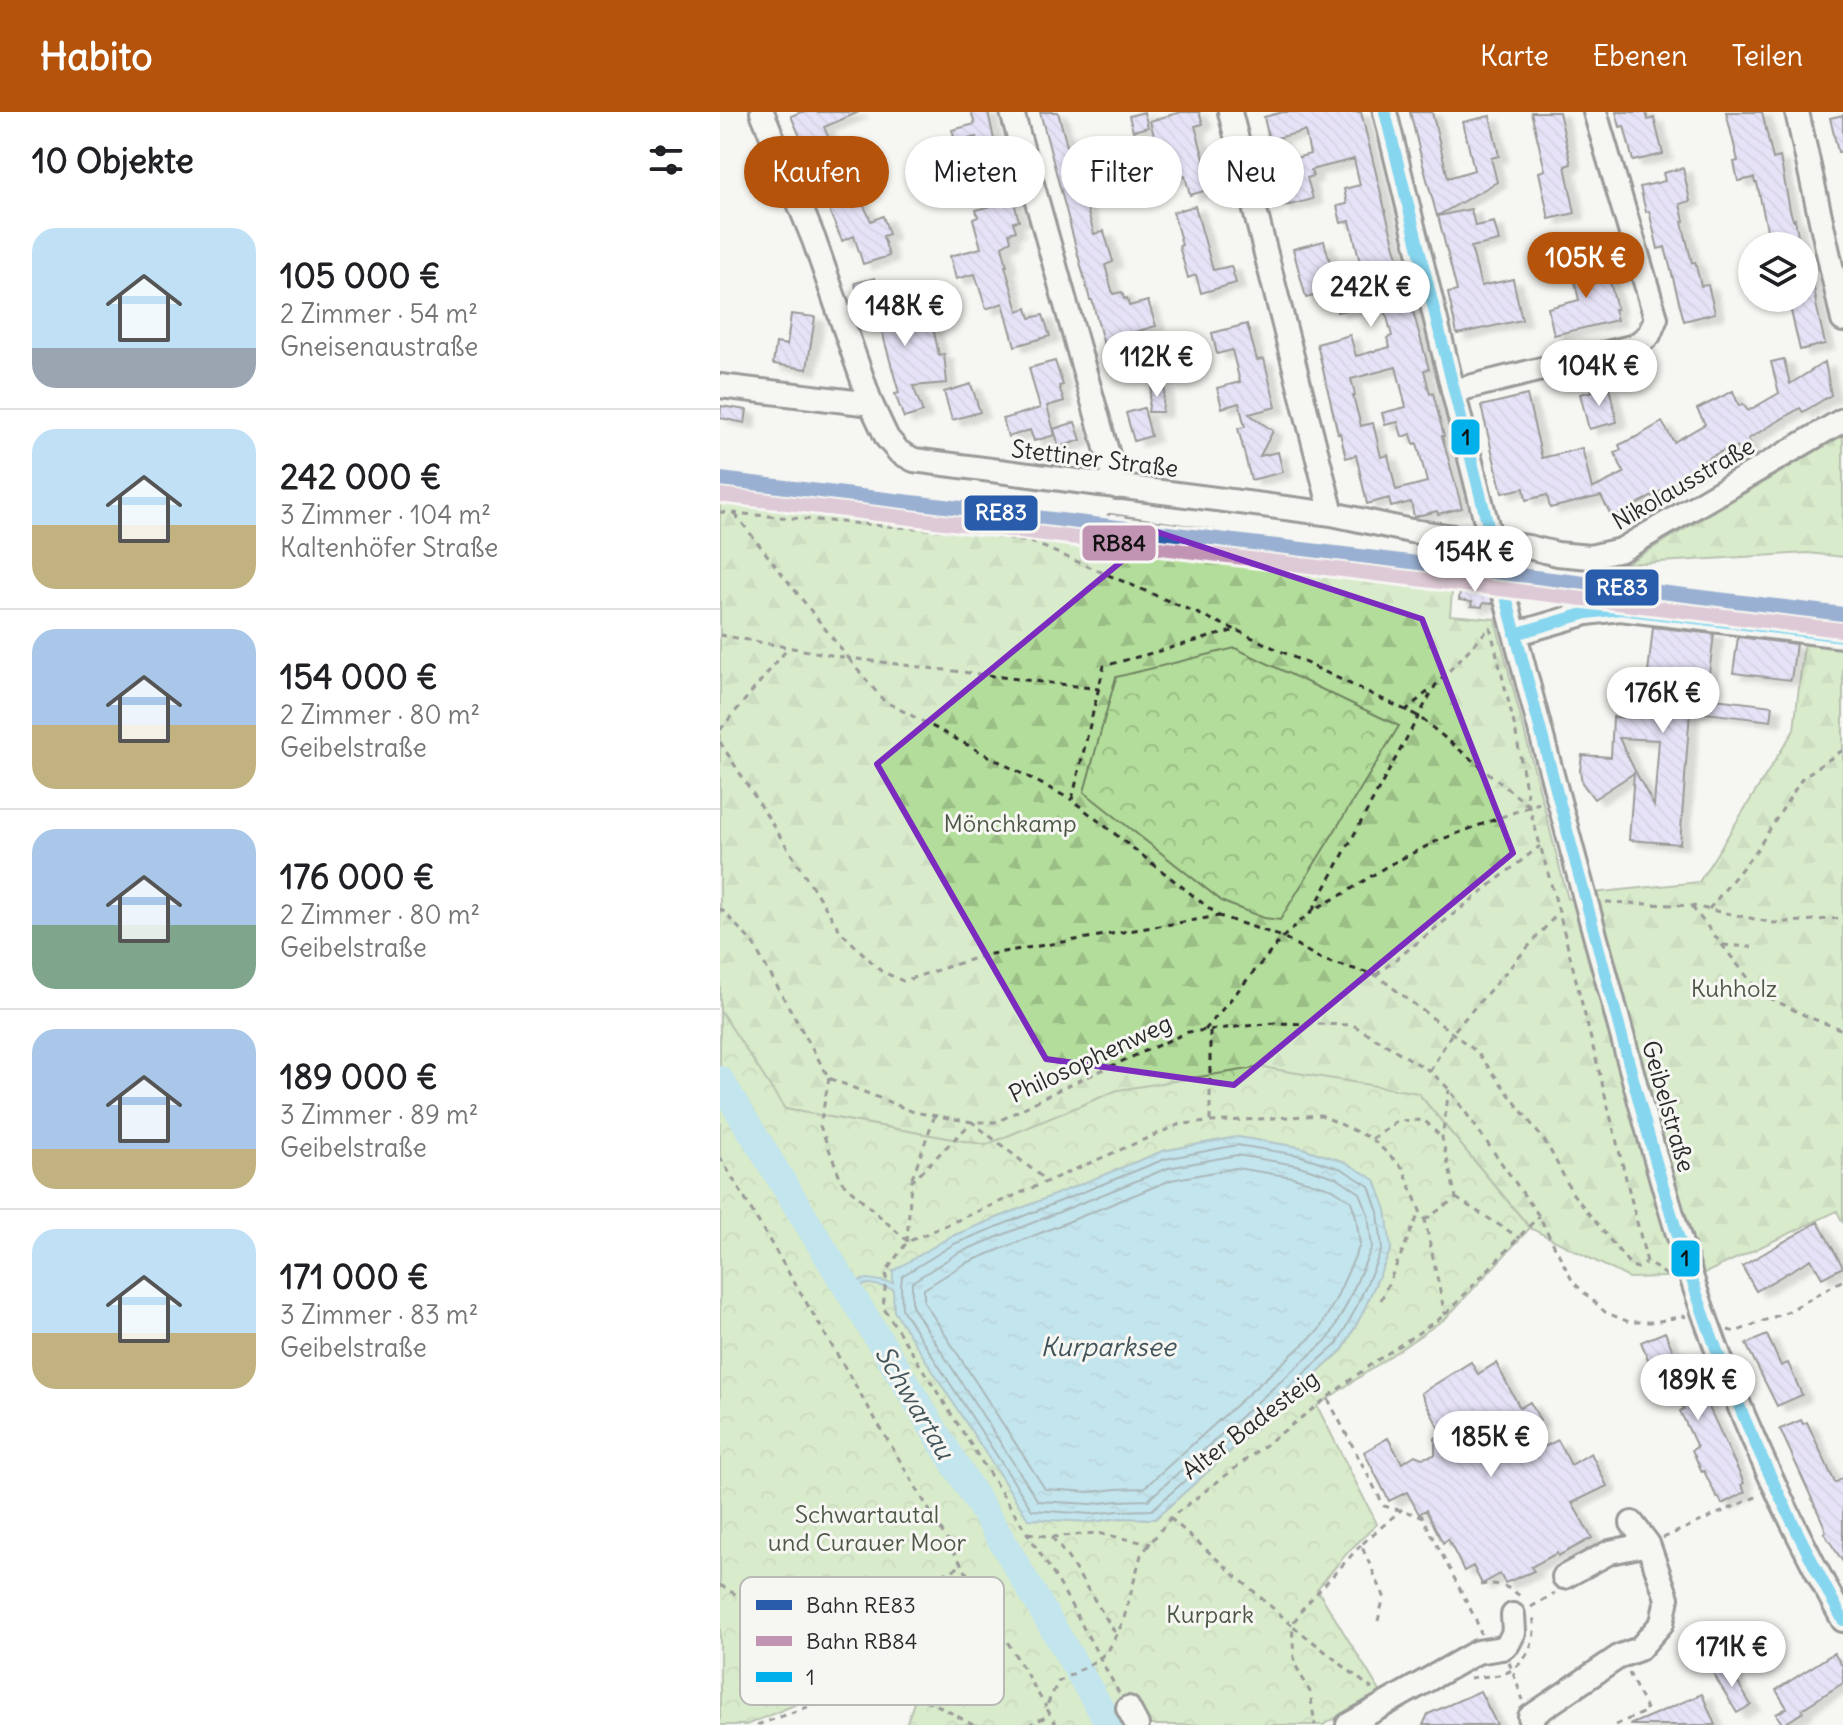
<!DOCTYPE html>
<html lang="de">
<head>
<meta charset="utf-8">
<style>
	body { margin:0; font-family:Delius,sans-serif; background:#f6f6f6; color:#202124; height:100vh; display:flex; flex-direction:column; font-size:30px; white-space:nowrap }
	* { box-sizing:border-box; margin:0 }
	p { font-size:26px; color:#757577 }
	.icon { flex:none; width:44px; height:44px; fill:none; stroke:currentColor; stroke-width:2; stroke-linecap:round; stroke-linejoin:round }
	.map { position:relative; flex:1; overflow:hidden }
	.drawer { display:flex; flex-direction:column; background:#fff; width:720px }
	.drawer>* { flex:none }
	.guide { position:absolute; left:24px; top:24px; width:760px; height:72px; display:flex; gap:16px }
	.controls { position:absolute; left:1018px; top:120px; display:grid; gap:16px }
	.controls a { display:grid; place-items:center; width:80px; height:80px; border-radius:50%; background:#fff; box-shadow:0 2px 6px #0004; font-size:40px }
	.price { position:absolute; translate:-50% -68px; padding:0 18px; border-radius:28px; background:#fff; color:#222; font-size:26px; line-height:52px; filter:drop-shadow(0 2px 4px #0008) }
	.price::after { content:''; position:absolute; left:50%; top:48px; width:24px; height:18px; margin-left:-12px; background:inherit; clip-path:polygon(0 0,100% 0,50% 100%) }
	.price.selected { background:#b45309; color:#fff }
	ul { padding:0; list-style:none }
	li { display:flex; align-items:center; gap:24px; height:200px; padding:0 32px }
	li+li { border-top:2px solid #e0e0e0 }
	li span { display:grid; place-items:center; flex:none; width:224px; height:160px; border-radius:24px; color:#555 }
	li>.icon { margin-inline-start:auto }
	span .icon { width:96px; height:96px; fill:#fffc; stroke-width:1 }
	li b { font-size:34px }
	h2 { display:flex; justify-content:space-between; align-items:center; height:96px; padding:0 32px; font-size:34px }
	.tag { padding:0 28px; border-radius:36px; background:#fff; box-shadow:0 2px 6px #0004; font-size:28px; line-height:72px }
	.tag.selected { background:#b45309; color:#fff }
	header { display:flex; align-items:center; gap:48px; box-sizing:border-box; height:112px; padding:0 40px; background:#b45309; color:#fff }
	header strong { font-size:38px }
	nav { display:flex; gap:44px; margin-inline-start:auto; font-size:28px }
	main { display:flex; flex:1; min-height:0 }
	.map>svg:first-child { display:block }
	.forest { fill:url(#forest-firs); stroke:#6f8462; stroke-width:2 }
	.park { fill:url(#park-crowns); stroke:#6f8462; stroke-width:2; fill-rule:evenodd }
	.water { fill:url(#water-ripples); stroke:#628e9c; stroke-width:2 }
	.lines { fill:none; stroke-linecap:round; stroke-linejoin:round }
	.shore { stroke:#4f6d76; stroke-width:2 }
	.river { stroke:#86d0e7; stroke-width:28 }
	.building { fill:url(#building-back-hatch); stroke:#2b2b2b; stroke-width:2; fill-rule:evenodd; filter:url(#shadow) }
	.minor-casing { stroke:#2b2b2b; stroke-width:28 }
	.path { stroke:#2b2b2b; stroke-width:3; stroke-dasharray:6 6; stroke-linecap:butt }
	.minor { stroke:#f6f6f2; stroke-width:22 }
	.rail-casing { stroke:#2b2b2b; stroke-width:8 }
	.rail { stroke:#f6f6f2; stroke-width:5; stroke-dasharray:15; stroke-linecap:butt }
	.bus-1-casing { stroke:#f6f6f2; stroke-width:18 }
	.bus-1 { stroke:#00b0ea; stroke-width:12 }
	.rail-1-casing { stroke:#f6f6f2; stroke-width:20 }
	.rail-2-casing { stroke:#f6f6f2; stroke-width:20 }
	.rail-1 { stroke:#295caa; stroke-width:14 }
	.rail-2 { stroke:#c294b4; stroke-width:14 }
	.marked { fill:none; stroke:#7b2cbf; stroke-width:6; stroke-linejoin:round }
	.labels { text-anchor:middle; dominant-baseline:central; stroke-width:6; stroke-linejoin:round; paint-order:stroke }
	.street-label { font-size:24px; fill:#2b2b2b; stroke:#f6f6f2 }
	.park-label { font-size:24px; fill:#4d5847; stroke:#f6f6f2 }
	.water-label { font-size:26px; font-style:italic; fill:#42545a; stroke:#f6f6f2 }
	.key { fill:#f6f6f2; stroke:#b9b9b6; stroke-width:2 }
	.key-label { font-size:22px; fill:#2b2b2b }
	.line-badge { stroke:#f6f6f2; stroke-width:3 }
	.badge-label { font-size:22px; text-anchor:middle; font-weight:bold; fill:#fff }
	.pale-badge-label { font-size:22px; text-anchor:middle; font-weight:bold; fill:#111 }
</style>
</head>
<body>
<header>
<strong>Habito</strong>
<nav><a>Karte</a><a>Ebenen</a><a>Teilen</a></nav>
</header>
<main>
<section class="drawer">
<h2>10 Objekte<svg class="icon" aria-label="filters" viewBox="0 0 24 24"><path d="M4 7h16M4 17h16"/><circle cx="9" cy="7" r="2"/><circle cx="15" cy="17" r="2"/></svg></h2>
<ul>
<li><span style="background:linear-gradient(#bfe0f5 75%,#9aa5b1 0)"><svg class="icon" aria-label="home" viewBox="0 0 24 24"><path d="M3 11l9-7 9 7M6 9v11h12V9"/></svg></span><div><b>105 000 €</b><p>2 Zimmer · 54 m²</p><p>Gneisenaustraße</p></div></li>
<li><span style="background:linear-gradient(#bfe0f5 60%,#c2b280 0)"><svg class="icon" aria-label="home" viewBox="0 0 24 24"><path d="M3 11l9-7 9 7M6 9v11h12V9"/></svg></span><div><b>242 000 €</b><p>3 Zimmer · 104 m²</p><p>Kaltenhöfer Straße</p></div></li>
<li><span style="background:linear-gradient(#a9c7e8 60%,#c2b280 0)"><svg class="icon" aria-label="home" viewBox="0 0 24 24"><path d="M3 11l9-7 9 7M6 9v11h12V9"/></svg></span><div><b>154 000 €</b><p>2 Zimmer · 80 m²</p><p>Geibelstraße</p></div></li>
<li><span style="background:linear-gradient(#a9c7e8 60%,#7fa58c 0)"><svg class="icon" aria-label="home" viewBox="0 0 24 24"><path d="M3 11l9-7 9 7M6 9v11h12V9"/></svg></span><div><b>176 000 €</b><p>2 Zimmer · 80 m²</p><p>Geibelstraße</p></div></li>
<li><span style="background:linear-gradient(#a9c7e8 75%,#c2b280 0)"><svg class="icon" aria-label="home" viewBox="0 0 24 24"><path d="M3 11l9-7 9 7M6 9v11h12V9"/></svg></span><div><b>189 000 €</b><p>3 Zimmer · 89 m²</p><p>Geibelstraße</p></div></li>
<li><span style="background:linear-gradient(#bfe0f5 65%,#c2b280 0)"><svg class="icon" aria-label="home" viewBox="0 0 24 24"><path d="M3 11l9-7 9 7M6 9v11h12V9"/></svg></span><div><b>171 000 €</b><p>3 Zimmer · 83 m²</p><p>Geibelstraße</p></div></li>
</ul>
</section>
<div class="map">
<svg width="1123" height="1613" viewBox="0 0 1123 1613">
	<defs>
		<pattern id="forest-firs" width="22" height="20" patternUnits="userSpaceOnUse" patternTransform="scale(2)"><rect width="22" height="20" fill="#b3dd9a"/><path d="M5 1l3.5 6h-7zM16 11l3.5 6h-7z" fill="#9abe85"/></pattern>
		<pattern id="park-crowns" width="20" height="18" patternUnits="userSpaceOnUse" patternTransform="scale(2)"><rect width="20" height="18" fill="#b3dd9a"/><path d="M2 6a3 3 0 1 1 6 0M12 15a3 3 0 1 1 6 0" fill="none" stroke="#9abe85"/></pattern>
		<pattern id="water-ripples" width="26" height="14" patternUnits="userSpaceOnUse" patternTransform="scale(2)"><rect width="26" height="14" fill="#86d0e7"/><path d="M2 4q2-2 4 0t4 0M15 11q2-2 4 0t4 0" fill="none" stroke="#74b3c6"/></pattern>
		<pattern id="building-back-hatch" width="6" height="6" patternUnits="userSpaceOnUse" patternTransform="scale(2)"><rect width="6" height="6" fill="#d4cbfd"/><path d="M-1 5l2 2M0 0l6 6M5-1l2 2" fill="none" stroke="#b6aed9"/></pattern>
		<filter id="shadow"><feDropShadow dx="9" dy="5" stdDeviation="2" flood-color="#0004"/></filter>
	</defs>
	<rect width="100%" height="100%" fill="#f6f6f2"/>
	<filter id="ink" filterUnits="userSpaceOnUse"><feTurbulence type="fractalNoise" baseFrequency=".0125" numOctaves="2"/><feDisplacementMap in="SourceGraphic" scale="16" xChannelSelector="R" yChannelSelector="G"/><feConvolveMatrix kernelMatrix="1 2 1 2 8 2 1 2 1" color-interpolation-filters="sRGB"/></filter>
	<g filter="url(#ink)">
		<path class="forest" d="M1123,323V445L1088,441L906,452Z
			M0,388L733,470L730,503L775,507L848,787L872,781L979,770L1074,618L1084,531L1123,536V1111L1117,1099L979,1164L909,1166L810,1116L698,981L398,978L266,1033L32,991L0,941Z"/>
		<path class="park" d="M515,536L679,614L560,808L544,806L503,790L364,680L396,565Z
			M0,898L65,997L266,1033L398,978L541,955L698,981L810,1116L726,1206L597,1294L657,1412L627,1441L597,1477L661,1581L603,1613H186L197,1582L147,1563L26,1613H0ZM517,1025L579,1035L625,1050L671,1137L642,1202L623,1238L435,1407L399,1406L372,1410L230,1125L443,1039Z"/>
		<path class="water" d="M517,1025L579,1035L625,1050L655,1068L666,1098L671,1137L642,1202L623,1237L435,1407L399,1406L372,1410L308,1407L174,1199L173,1177L151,1172L127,1176L124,1171L148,1167L173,1171V1159L230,1125L443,1039Z"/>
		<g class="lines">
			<path class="shore" d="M517,1033L578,1043L622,1057L649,1074L658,1100L662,1137L635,1198L617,1232L432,1398L398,1399L371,1402L312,1398L182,1197L181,1174L182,1164L234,1132L445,1047Z
				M517,1043L576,1053L618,1066L640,1081L648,1102L652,1135L626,1194L609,1226L428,1388L397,1389L371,1392L318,1389L192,1194V1170L238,1141L448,1056Z
				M516,1056L573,1065L613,1077L631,1089L636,1105L640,1133L615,1189L599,1218L424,1376L396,1377L370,1380L325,1377L204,1190V1177L244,1152L451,1068Z"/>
			<path class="river" d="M0,968L279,1424L390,1613"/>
		</g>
		<path class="building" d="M81,0H139L104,15L123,60L133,56L143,79L138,81L151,109L163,104L169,122L163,124L169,144L143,152L134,124L122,129L83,37L85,36L71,4Z
			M251,0H268L275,32L271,33L281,66L287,64L299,109L293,110L296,119L289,121L291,129L282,134L287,154H285L298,199L307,196L310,206L323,203L330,224L295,234L283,191L266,197L255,162L236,167L230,144L261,136L253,107L258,105L256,98L275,93L267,64L255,67L253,60L251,52L262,49L256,25L236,30L232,18L255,12Z
			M320,0H338L353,57L386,48L362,69L366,85L364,86L374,122L384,119L393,150L385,153L393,182L402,180L404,187L407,186L409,194L428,189L436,214L400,224L409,255L391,260L372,188H370Z
			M424,0L428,15L413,19L409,4Z
			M461,0H479L483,12L475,14L487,58L493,57L498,75L470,83L465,64L450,68L447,58L444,59L430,9Z
			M563,0H641L667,106L709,257L704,258L710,282L713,281L724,324H722L742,396L718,402L717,399L694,405L691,390L671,395L669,386L647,392L636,343L626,346L620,321L618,322L597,232L630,223L636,244L670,235L667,226L672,224L663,190L617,200L612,180L645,171L630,109L621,111L617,94L627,92L624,77L640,73L634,47L591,58L593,64L587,66L593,87L562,95L554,64L549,66L544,47L547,46L544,35L560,31L565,49L590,42L585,19L549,28L544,5ZM676,255L686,295L662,301L665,313L678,310L682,325L691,322L694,332L697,331L707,370L676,378L668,343L661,345L653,311L641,314L633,284H635L634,278L631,267Z
			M690,0H712L728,66L754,58L743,10L770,4L779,44L771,46L777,70L717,104L703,53Z
			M811,0H839L851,52L845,54L855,101L829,107L819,60L825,58Z
			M896,0H926L928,8L934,6L943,42L913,49L904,14L900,15Z
			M1006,0H1042L1053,47L1060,45L1070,98L1073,108L1075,107L1080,134H1054L1052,121L1048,122L1037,71H1035L1034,66L1018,69L1014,50L1018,49Z
			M1123,3V40H1118L1110,6Z
			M963,56L970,89L960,92L964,109L962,110L972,151L975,150L981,174L988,173L995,201L964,209L945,135L938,137L929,99L926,100L920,75L945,69L943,61Z
			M475,94L493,158L511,154L516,171L481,181L476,163L468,166L459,134L462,133L453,100Z
			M751,97L755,114L774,110L779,129L751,135L761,174L793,167L802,208L737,222L728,181L737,179L718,104Z
			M604,129L618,178L586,186L573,137Z
			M884,146L897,197H894L897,208L834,223L828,196L859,188L851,154Z
			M1084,154H1090L1096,187H1095L1105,232L1080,238L1068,186H1084Z
			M155,166L160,188L176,184L183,215L212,211L219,243L224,242L227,271L193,274L203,300L184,306L175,282L179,281L159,209L153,210L148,191L139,193L135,171Z
			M71,202L95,205L87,257L53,252L56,231L67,233Z
			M527,212L537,248L544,247L556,295L529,302L553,319L540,344L558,340L563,360L531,368L518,316L525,315L519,291L502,296L497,276L520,270L512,238L497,242L492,221Z
			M1064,247L1070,272L1105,250L1111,283L1083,300L1080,296L1028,327L1031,332L1019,339L1017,335L1007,341L1004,338L983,349L985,352L957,368L958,369L927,387L892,405L881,384L830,396L827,383L806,388L804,376L782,381L761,294L807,283L822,346L862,336L872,377L904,361L895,341L901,338L899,333L918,324L942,310L954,330L985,312L977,297L1013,279L1019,294L1023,292L1028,299L1059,281L1051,250Z
			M335,249L343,273L339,274L344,289L327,294L335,323L314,329L310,318L288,325L283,307L320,296L309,256Z
			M251,272L260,300L232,308L224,280Z
			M432,272L445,274L442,300H428Z
			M889,275L897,310L869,317L860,282Z
			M1,294L27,298L25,311L0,306Z
			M424,296L431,324L414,329L406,301Z
			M355,310L361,328L339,335L334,317Z
			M741,469L768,472L773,492L763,491L762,495L751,494L752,490L739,488Z
			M933,515L994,522L986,586L1053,594L1051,609L970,599L960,732L909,728L914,661L874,687L862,671L860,658L862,643L891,645L893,605L923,606ZM899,626L939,628L934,694L914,657Z
			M1018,525L1076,532L1071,568L1013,561Z
			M1098,1110L1123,1155L1102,1166L1091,1147L1036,1179L1022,1154Z
			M945,1220L960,1256L969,1252L1024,1371L1021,1373L1025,1380L1002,1392L999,1385L997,1386L984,1359L982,1360L972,1338L977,1335L960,1299L964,1297L944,1252L932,1257L921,1230Z
			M1047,1223L1061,1254L1068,1251L1082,1283L1057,1294L1026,1232Z
			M751,1250L758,1262L776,1251L800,1296L810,1290L820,1308L802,1318L814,1340L838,1328L851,1353L871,1341L887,1374L852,1391L872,1426L838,1444L837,1441L811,1455L814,1459L785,1471L780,1462L762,1472L753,1454L744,1459L728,1427L723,1431L706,1398L699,1402L687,1380L669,1389L644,1340L668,1326L682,1351L695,1343L702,1346L715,1343V1326L722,1322L701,1281Z
			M1081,1308L1083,1312L1087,1310L1115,1371L1123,1366V1450L1104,1421L1106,1420L1103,1411L1060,1317Z
			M1114,1541L1123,1555V1571L1082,1597L1083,1600L1063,1613L1056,1602L1067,1596L1056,1578Z
			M1007,1553L1031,1593L1017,1601L993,1561Z
			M760,1579L777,1613H703L708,1602Z
			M982,1582L995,1613H909Z"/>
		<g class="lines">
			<g class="minor-casing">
				<path id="minor" d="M42,0L94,128L151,292L167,326L179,340L194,348L612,402L691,419L808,435L837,442L870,445L901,438L1123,308
					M292,0L397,375
					M510,0L612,402
					M665,0C688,92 710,185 733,278C778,460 826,642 875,823C908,943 938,1064 977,1182C1015,1294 1066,1404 1123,1508
					M1077,0L1123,208
					M0,274L151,292
					M733,279L915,234L929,223L936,206L875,0
					M795,522L867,501L900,497L1123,524
					M912,1411L928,1432
					M408,1596L417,1613
					M628,1613L757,1540L782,1536L788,1532L794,1520L793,1503
					M813,1613L810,1605L900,1544L919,1537L942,1511L947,1486L928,1432L890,1440L844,1465"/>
			</g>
			<path class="path" d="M0,400L253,421L314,431L516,518
				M15,402L128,546L379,577
				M803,472L806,452
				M770,515L795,616L809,694L839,800L927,1150L954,1168
				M0,523L128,546L164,589L352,688
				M685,599L712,576
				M0,618L69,535
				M0,630L121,820L161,859L183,869L265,843L499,804
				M809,694L698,604L516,518L384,554L352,688L499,804L563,825L602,848L656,863L757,940L828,1034L853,1082L911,1154L918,1156L927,1150
				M886,790L972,794L1054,811L1123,806
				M972,795L1040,881L1088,905L1123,918
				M0,796L32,830L109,966L194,1000L252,1010H277L342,976L468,920L555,911L633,913L710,959L729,977L819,1104L853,1170L885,1200L909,1210H935L963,1204L966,1205
				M989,797L1036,739L1083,665L1123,638
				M593,798L715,574L770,515
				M1003,833L1032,835
				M656,863L820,734
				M485,918L563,825L593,798L625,781L667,754L717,729L819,691
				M490,919V1010
				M710,959L732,921L838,801
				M109,966L100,1014L122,1070L186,1128
				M652,1027L678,1009L704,1008L722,1026
				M0,1045L326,1595
				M192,1066L215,1003
				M736,1086L800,1126
				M705,1108L736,1086L722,1026L729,978
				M187,1130L191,1070L252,1010L327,1069
				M661,1188L700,1099
				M1008,1218L1015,1220L1069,1199L1123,1168
				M608,1287L664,1394L702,1404L756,1508L761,1522
				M450,1406L572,1513L574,1546L576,1554L590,1580L595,1613
				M308,1421L332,1425L377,1421L431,1432
				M332,1425L348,1446L396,1522
				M943,1426L1038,1384
				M641,1433L582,1497L572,1513L652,1577
				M222,1463L241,1454
				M0,1473L93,1529L111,1545L161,1569
				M760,1473C777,1470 790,1474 803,1487
				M811,1495L835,1481
				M658,1509L664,1484L641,1433L682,1397
				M789,1550L803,1588
				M750,1566C761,1564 773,1565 783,1562C807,1554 818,1527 813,1504
				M399,1581L339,1471L163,1195L167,1158L187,1130L460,1012L601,1003L652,1027L683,1056L700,1099L705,1108L725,1203
				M37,1613L161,1569L217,1593L253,1613
				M308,1613L330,1603
				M336,1613L326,1595L338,1570L379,1547L389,1537L403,1510L421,1443L450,1406L650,1253L725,1203L819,1104
				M895,1613L927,1599L909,1561"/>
			<use href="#minor" class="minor"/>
			<g class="rail-casing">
				<path id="rail" d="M390,405L711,453"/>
			</g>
			<use href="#rail" class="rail"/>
			<g class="bus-1-casing">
				<path id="bus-1" d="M665,0C730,262 794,524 865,785C904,930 939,1078 990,1220C1026,1319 1073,1415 1123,1508
					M795,522L867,501L900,497L1123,524"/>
			</g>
			<use href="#bus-1" class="bus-1"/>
			<g class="rail-1-casing">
				<path id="rail-1" d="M0,367L1123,502"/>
			</g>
			<g class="rail-2-casing">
				<path id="rail-2" d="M0,383L1121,518"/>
			</g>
			<use href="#rail-1" class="rail-1"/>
			<use href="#rail-2" class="rail-2"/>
		</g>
	</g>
	<path d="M0 0H1123V1613H0ZM437,420L702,507L793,741L514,973L326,947L157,652Z" fill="#f6f6f2" fill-opacity=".55" fill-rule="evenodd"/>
	<path class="marked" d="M437,420L702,507L793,741L514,973L326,947L157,652Z"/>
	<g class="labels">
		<g class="street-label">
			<text transform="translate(375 346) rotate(7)">Stettiner Straße</text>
			<text transform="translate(963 371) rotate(-30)">Nikolausstraße</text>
			<text transform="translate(370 946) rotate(-25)">Philosophenweg</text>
			<text transform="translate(949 994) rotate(74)">Geibelstraße</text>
			<text transform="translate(530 1312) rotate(-37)">Alter Badesteig</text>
		</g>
		<g class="park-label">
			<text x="290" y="711">Mönchkamp</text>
			<text x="1014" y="876">Kuhholz</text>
			<text x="147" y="1402">Schwartautal<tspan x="147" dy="28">und Curauer Moor</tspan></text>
			<text x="490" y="1502">Kurpark</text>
		</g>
		<g class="water-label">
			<text x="388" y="1234">Kurparksee</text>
			<text transform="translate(195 1290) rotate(59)">Schwartau</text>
		</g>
	</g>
	<rect x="20" y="1465" width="264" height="128" rx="12" class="key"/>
	<rect x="36" y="1488" width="36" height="10" fill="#295caa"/>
	<rect x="36" y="1524" width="36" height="10" fill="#c294b4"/>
	<rect x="36" y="1560" width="36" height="10" fill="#00b0ea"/>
	<g class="key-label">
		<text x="86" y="1501">Bahn RE83</text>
		<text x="86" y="1537">Bahn RB84</text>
		<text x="86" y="1573">1</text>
	</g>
	<g class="line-badge">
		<rect x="730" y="306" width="31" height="38" rx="8" fill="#00b0ea"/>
		<rect x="243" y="382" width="76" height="38" rx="8" fill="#295caa"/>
		<rect x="361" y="412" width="76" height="38" rx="8" fill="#c294b4"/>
		<rect x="864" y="456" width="76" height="39" rx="8" fill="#295caa"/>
		<rect x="950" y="1127" width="31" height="39" rx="8" fill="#00b0ea"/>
	</g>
	<g class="badge-label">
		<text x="281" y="408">RE83</text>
		<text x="902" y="483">RE83</text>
	</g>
	<g class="pale-badge-label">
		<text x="746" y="333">1</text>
		<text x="399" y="439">RB84</text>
		<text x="965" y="1154">1</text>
	</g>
</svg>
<div class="controls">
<a><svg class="icon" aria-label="layers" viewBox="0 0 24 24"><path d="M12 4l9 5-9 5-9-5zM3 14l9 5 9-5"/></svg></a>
</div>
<b class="price selected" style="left:866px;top:188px">105K €</b>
<b class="price" style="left:651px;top:217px">242K €</b>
<b class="price" style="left:185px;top:236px">148K €</b>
<b class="price" style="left:437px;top:287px">112K €</b>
<b class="price" style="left:879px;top:296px">104K €</b>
<b class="price" style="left:755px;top:482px">154K €</b>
<b class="price" style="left:943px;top:623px">176K €</b>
<b class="price" style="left:978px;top:1310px">189K €</b>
<b class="price" style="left:771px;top:1367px">185K €</b>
<b class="price" style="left:1012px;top:1577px">171K €</b>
<div class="guide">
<a class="tag selected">Kaufen</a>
<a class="tag">Mieten</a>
<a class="tag">Filter</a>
<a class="tag">Neu</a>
</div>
</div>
</main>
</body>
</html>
